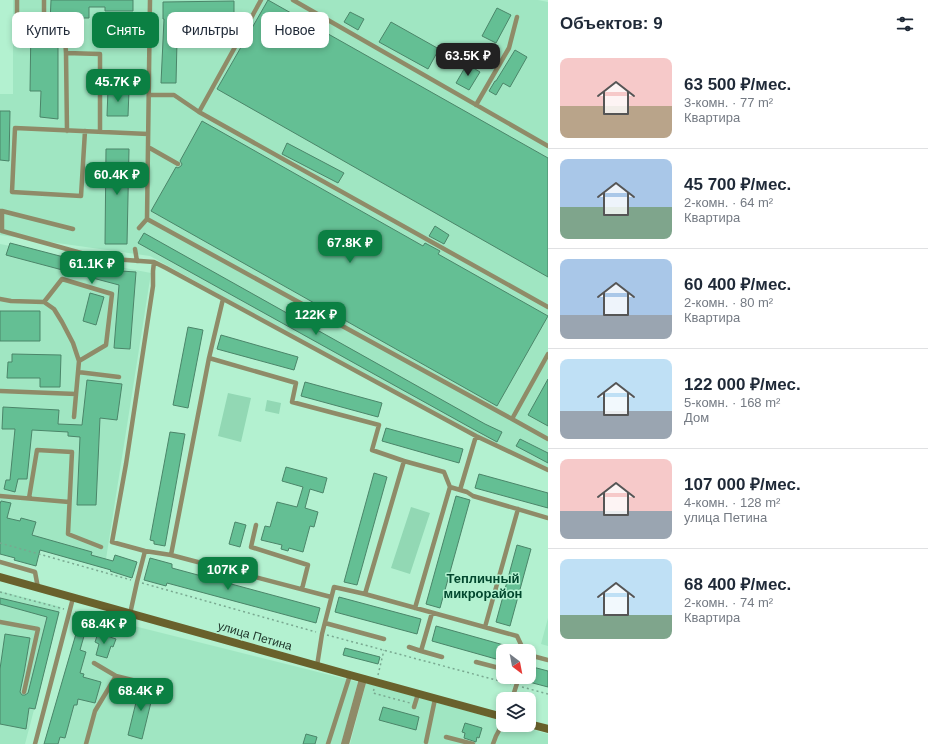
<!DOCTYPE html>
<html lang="ru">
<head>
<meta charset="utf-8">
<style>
	body { margin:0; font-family:Arial,sans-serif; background:#f6f6f7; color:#1f2937; height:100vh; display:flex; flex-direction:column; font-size:15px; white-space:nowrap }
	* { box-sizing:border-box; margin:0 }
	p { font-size:13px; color:#747a83 }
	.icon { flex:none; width:22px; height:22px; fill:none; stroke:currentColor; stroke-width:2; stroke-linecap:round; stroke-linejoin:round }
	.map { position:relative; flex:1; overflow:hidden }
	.drawer { display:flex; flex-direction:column; background:#fff; width:380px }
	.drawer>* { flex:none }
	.hud { position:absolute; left:12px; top:12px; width:380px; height:36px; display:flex; gap:8px }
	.needle { width:26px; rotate:148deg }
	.tools { position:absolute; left:496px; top:644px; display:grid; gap:8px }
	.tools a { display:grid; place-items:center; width:40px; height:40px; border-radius:8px; background:#fff; box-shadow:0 2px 6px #0003; font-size:20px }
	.price { position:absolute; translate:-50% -34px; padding:0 9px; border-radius:8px; background:#0b8043; color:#fff; font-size:13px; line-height:26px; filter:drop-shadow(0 1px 2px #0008) }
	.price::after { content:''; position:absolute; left:50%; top:24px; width:12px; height:9px; margin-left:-6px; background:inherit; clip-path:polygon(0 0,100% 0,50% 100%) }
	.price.selected { background:#222; color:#fff }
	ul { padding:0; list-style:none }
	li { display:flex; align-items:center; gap:12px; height:100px; padding:0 12px }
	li+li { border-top:1px solid #e0e1e3 }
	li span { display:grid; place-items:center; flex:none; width:112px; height:80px; border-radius:8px; color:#555 }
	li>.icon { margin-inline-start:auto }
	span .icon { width:48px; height:48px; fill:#fffc; stroke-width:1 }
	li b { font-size:17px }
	h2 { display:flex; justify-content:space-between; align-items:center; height:48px; padding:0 12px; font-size:17px }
	.pill { padding:0 14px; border-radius:8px; background:#fff; box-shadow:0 2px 6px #0003; font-size:14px; line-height:36px }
	.pill.selected { background:#0b8043; color:#fff }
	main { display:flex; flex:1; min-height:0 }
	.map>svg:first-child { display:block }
	.built { fill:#a0e6c2 }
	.green { fill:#92d8b4 }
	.building { fill:#64bf94; stroke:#4b8569 }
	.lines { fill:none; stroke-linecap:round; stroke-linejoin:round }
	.path { stroke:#79a890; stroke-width:1.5; stroke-dasharray:2 3; stroke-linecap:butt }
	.lane { stroke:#8f8b68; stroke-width:4.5 }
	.street { stroke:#8f8b68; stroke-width:8 }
	.secondary { stroke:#69612c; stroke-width:8 }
	.labels { text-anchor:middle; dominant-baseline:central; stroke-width:3; stroke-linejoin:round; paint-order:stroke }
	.street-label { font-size:12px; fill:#21392d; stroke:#b3f1d0 }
	.neighbourhood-label { font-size:13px; font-weight:bold; fill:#02472e; stroke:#b3f1d0 }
</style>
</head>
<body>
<main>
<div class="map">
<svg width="548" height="744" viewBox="0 0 548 744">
	<rect width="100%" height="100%" fill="#b3f1d0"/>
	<path class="built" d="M13,0H538L548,2V472L477,437L150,256L0,235V94H13Z
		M0,244L151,273L106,559L103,568L0,539Z
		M0,591L61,607L25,744H0Z
		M82,613L358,682L341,744H44Z
		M548,618V646L541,644Z
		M366,683L503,721V725H516L548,734V744H350Z"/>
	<path class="green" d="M228,393L251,398L241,442L218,436Z
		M267,400L281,403L279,414L265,411Z
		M411,507L430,513L410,574L391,568Z"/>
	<path class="building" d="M51,0H133V11H105V7H89V18H76V14H58V119L40,117L41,91H30L31,23H50Z
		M268,0L548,158V277L217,89Z
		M234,1V18L233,34L214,33L213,42L177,41L176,83H161L164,19H163V2Z
		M497,8L511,15L496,43L482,36Z
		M350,12L364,19L358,30L344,22Z
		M391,22L439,49L428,69L379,42Z
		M515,50L527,57L510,87L503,83L496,95L489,91L495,81H496Z
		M467,64L480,72L469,90L456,83Z
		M108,89L129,90L128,116H107Z
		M0,111H10L9,161L0,160Z
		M202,121L423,246L425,243L440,251L438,254L548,316L497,406L151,211L176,167L178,168L181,166L182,164L180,161Z
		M287,143L344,173L338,183L282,154Z
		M106,149H129L127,244H105Z
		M435,226L449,235L444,244L429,236Z
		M144,233L485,424L502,432L497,442L473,429L138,243Z
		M10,243L121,272V271L136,272L130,349L114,348L119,285L6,255Z
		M90,293L104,297L96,325L83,321Z
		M0,311H40V341H0Z
		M188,327L203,330L188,408L173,405Z
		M221,335L298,357L294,370L217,349Z
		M12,354L61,355L60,387H40V378H7L8,362H12Z
		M548,379V426L528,415Z
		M87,380L122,384L117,420L100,418L96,505H77L80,437L68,436V432L32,430L27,479H18L15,492L4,489L6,480H10L15,429H2L3,407L59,410L58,424L82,425Z
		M305,382L382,403L378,417L301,396Z
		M386,428L463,449L459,463L382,441Z
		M170,432L185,434L165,546L154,544V541L150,540Z
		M520,439L548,453V463L516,446Z
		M286,467L327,478L323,493L310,489L305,508L318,512L314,527L310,526L303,552L289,548L288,551L281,549L282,545L261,540L265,526L270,527L277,502L297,507L303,487L282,481Z
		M374,473L387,477L357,585L344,582Z
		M479,474L548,493V508L475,488Z
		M456,496L470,500L440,608L426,604Z
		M1,501L11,503L7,518L20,521L21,518L36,522L32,535L92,552L91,555L113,561L115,555L137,562L132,578L110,571L111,570L40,550L36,566L14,560L15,558L0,554V504Z
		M235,522L246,525L240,547L229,544Z
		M517,545L531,549L510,626L496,622Z
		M150,558L172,564V568L320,608L316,623L167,583L166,586L144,580Z
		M339,597L421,619L417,634L335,612Z
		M0,598L59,612L35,709L29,708L26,729L0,724V669L5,634L30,638L24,673L20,692L22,695H25L28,693L47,617L0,604Z
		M80,620L88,622L80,650L86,652L80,673L84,674L83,677L101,682L95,703L78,699L77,705H74L65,738L60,737L58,744H44Z
		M436,626L518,649L517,651H503V661L432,641Z
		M98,633L116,639L113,647L111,646L107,658L96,655L99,644L95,642Z
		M345,648L380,657L378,664L343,655Z
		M529,666L548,671V687L529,682Z
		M140,686L154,690L142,739L128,735Z
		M383,707L419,717L416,730L379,720Z
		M465,723L482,728L479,738L477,737L476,742L464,738L465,733L462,732Z
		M306,734L317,737L315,744H303Z"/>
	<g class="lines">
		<path class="path" d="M0,543L131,580
			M142,583L316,632
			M0,592L64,609
			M75,612L89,616
			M327,635L511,684
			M378,675L384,650
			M522,687L548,694
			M374,689L373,693L410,703"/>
		<path class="lane" d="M17,0V17L23,39
			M261,0L199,112L548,307
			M293,0L548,146
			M44,14V0
			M64,22L66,53
			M149,95H174L199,112
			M476,105L509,48L517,17
			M67,131L66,53L100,54V132
			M85,131L81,196L12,192L15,128L148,134
			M148,147L178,164
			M0,211H2V231L99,258L154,262
			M2,211L73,229
			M147,219L512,419
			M139,228L147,219L150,0
			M135,249L137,261
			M0,299L11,301L44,302L54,309L62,322L73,343L79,361L74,417
			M44,302L62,279L112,294L106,345L79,361
			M548,354L512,419L548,439
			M209,358L223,299
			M78,372L119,377
			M0,391L76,394
			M404,461L444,472L450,487L415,608
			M450,487L467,492L473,496L548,518
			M460,490L476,436
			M0,496L69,502
			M29,498L37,450L72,452L68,534L101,547
			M256,525L251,547L308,565L302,589
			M171,555L331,597
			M0,562L35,572L38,588
			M365,594L517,636L524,651
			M432,613L421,651L442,657
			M130,614L137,582L145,551
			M0,622L38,629L24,692
			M325,623L384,639
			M485,627L518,509
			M409,647L421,651
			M529,655L548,660
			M476,662L503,669
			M94,663L116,676
			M317,666L322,634L334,587L365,594L404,461L372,450L379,425L292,402L296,383L209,358L171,555L145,551L112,542L126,464L153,286V271L154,262L166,268L476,436L548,470
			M512,699L519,677
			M414,707L418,694
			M446,737L473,744
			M426,742L435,699
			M35,744L73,598
			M86,744L95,711L116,676L136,681
			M328,744L350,675
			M493,744L496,736L503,723"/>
		<path class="street" d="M345,744L363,679"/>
		<path class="secondary" d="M0,577L350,675L503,717
			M529,724L548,729"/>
	</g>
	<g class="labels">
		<g class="street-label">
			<text transform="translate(255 636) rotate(16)">улица Петина</text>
		</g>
		<g class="neighbourhood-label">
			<text x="483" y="578">Тепличный<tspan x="483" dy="15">микрорайон</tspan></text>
		</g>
	</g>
</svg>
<div class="tools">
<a><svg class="needle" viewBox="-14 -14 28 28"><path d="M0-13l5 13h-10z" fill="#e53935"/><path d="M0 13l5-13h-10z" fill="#747a83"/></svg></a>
<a><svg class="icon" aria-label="layers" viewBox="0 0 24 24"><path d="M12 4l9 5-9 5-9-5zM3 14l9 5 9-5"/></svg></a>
</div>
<b class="price selected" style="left:468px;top:77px">63.5K ₽</b>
<b class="price" style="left:118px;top:103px">45.7K ₽</b>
<b class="price" style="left:117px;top:196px">60.4K ₽</b>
<b class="price" style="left:350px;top:264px">67.8K ₽</b>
<b class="price" style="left:92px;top:285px">61.1K ₽</b>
<b class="price" style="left:316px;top:336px">122K ₽</b>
<b class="price" style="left:228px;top:591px">107K ₽</b>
<b class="price" style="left:104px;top:645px">68.4K ₽</b>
<b class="price" style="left:141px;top:712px">68.4K ₽</b>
<div class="hud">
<a class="pill">Купить</a>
<a class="pill selected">Снять</a>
<a class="pill">Фильтры</a>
<a class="pill">Новое</a>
</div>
</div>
<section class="drawer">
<h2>Объектов: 9<svg class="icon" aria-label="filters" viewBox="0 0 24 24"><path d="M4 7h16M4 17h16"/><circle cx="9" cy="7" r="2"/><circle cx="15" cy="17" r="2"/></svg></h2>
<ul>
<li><span style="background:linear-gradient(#f6c9c9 60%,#b9a48a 0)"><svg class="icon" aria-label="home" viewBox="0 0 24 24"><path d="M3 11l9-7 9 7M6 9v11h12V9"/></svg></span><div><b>63 500 ₽/мес.</b><p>3-комн. · 77 m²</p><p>Квартира</p></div></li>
<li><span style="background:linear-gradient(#a9c7e8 60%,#7fa58c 0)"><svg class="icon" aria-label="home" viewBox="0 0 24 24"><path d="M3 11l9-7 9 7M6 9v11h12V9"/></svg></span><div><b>45 700 ₽/мес.</b><p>2-комн. · 64 m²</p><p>Квартира</p></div></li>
<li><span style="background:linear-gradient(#a9c7e8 70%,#9aa5b1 0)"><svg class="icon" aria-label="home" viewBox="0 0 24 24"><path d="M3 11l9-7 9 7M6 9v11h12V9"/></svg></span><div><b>60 400 ₽/мес.</b><p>2-комн. · 80 m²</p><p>Квартира</p></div></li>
<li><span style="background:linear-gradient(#bfe0f5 65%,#9aa5b1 0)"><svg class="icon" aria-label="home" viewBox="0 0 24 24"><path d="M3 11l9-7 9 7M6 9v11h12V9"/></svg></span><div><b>122 000 ₽/мес.</b><p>5-комн. · 168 m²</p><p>Дом</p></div></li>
<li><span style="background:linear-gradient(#f6c9c9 65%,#9aa5b1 0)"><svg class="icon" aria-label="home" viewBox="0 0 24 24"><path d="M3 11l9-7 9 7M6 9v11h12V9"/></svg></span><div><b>107 000 ₽/мес.</b><p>4-комн. · 128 m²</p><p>улица Петина</p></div></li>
<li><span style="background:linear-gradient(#bfe0f5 70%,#7fa58c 0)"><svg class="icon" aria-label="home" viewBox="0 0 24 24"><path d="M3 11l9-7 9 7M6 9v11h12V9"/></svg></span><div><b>68 400 ₽/мес.</b><p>2-комн. · 74 m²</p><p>Квартира</p></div></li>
</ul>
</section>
</main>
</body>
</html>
